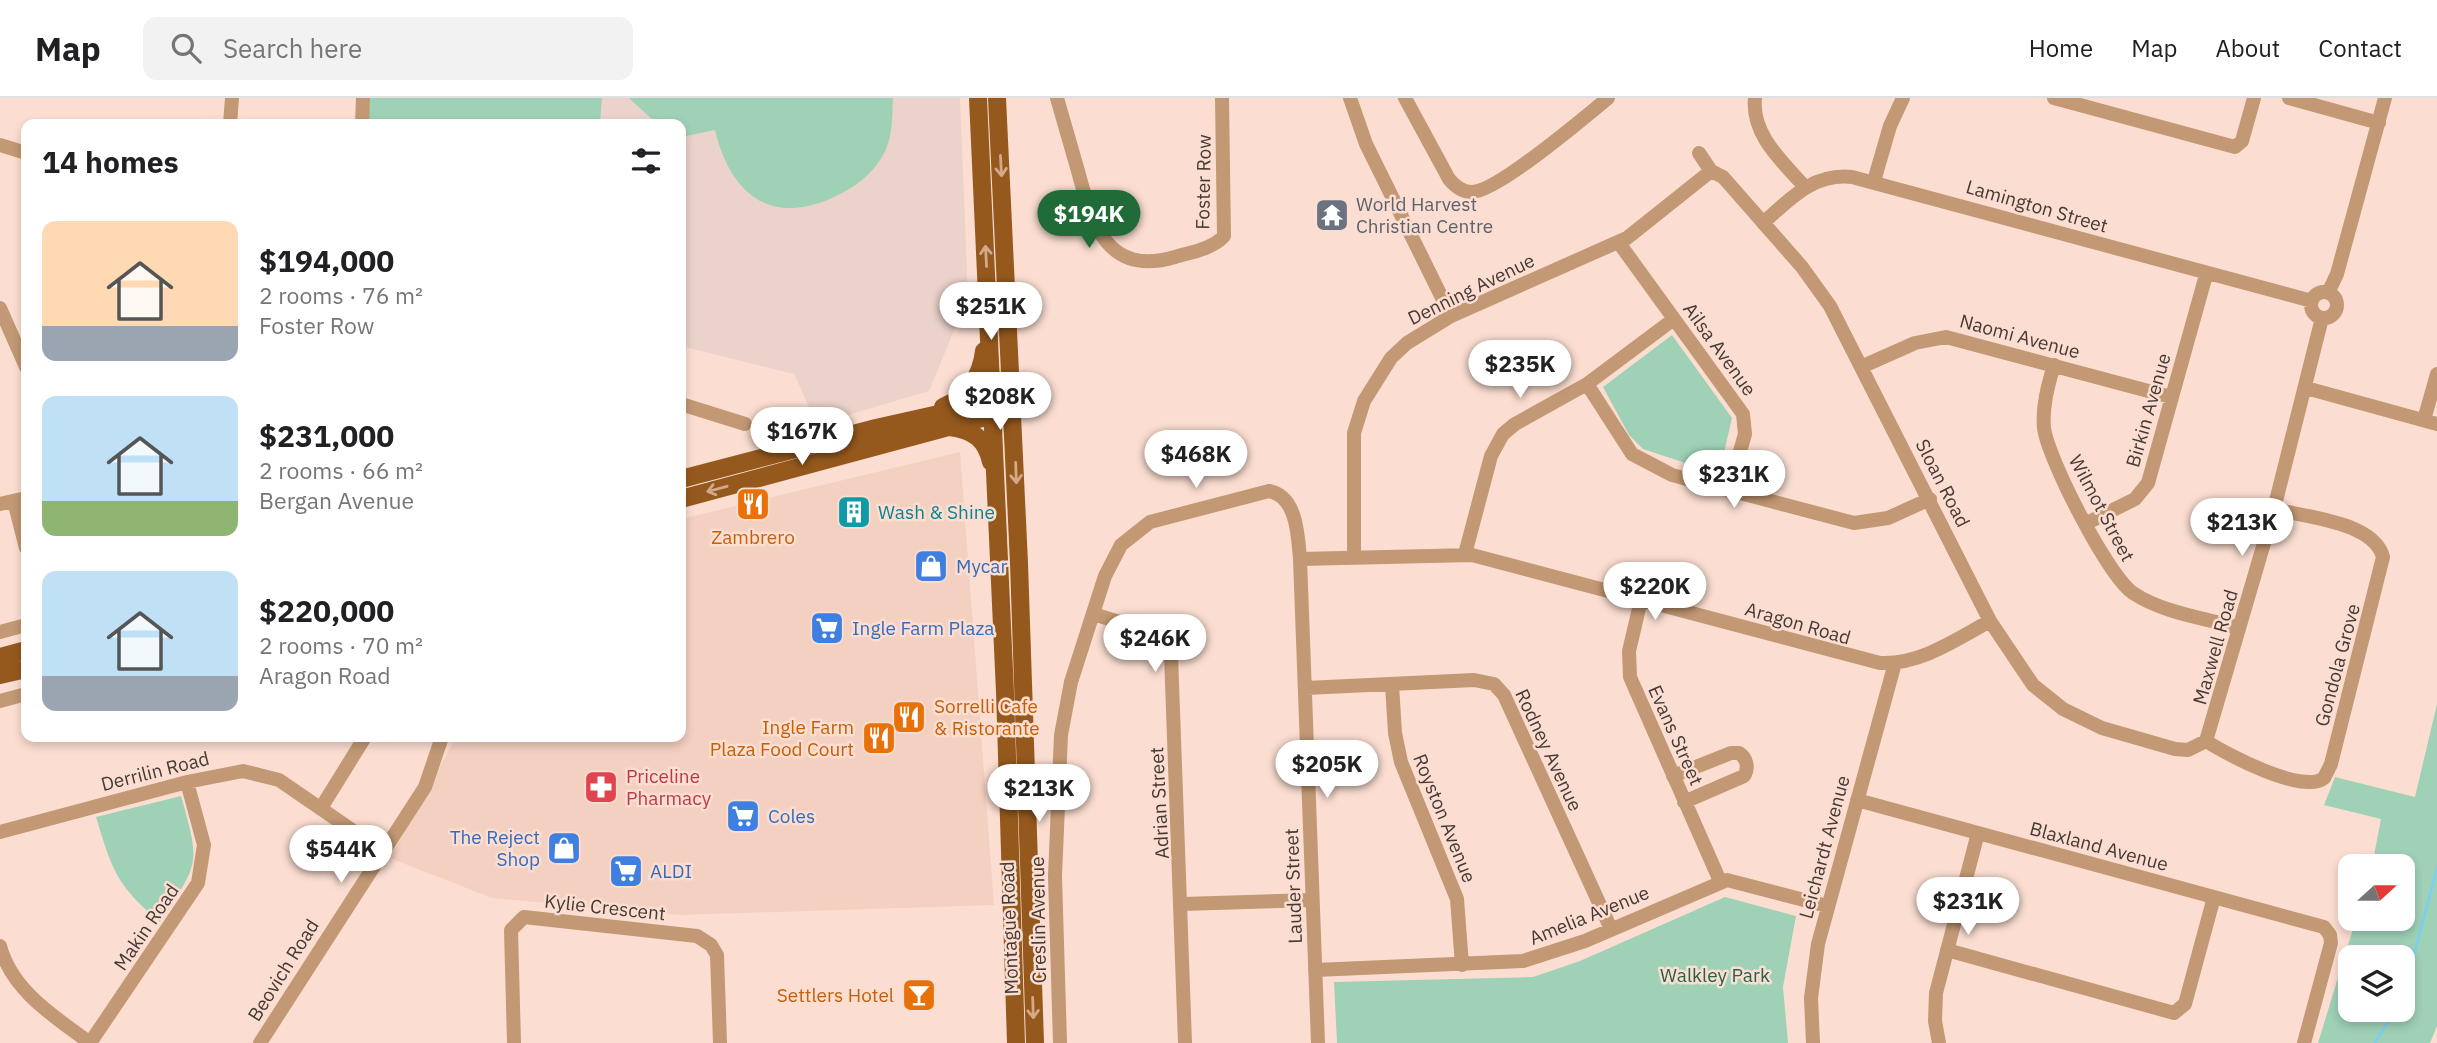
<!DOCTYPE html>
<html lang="en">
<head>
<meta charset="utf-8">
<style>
	body { margin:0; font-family:"IBM Plex Sans",sans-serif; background:#f2f2f2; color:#202124; height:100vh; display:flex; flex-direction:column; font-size:26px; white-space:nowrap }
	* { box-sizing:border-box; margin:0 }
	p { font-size:23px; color:#757577 }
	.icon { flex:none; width:38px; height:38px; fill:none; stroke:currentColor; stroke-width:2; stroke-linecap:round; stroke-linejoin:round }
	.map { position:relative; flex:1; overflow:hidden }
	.drawer { position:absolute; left:21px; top:21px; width:665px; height:623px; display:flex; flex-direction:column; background:#fff; border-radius:14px; box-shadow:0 4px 10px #0003 }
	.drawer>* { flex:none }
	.needle { width:46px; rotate:69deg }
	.buttons { position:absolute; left:2338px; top:756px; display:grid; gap:14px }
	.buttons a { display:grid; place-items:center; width:77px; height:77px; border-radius:14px; background:#fff; box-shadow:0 4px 10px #0003; font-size:35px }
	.price { position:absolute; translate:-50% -60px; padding:0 16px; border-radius:24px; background:#fff; color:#222; font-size:23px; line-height:46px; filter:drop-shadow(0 2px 4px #0008) }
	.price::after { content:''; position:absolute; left:50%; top:42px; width:21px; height:16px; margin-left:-10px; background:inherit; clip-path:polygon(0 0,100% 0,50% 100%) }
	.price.on { background:#216b39; color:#fff }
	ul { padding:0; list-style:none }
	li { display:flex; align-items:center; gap:21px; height:175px; padding:0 21px }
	li span { display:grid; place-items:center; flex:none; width:196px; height:140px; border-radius:14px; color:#555 }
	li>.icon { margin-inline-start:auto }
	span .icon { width:84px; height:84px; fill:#fffc; stroke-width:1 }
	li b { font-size:30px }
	h2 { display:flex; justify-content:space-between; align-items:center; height:84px; padding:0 21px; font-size:30px }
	header { display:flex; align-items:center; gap:42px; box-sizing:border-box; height:98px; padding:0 35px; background:#fff; border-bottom:2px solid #e0e0e0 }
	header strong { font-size:33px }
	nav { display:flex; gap:38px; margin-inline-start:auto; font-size:24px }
	.search { width:490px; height:63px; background:#f2f2f2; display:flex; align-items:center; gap:18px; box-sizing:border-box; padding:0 24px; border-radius:14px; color:#757577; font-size:26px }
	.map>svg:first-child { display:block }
	.built { fill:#f4d0c0 }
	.education { fill:#ebd2cb }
	.green { fill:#9fd1b7; fill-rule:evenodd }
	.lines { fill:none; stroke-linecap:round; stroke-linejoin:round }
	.stream { stroke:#79d0f4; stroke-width:2.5 }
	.minor { stroke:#c39874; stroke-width:14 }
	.major { stroke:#96591d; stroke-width:18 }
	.oneway { stroke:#d3a989 }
	.labels { text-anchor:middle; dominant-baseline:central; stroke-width:5; stroke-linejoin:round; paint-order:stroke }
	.street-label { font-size:19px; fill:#463a35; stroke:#fbded1 }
	.worship-label { font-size:19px; fill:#5b616d; stroke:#fbded1; text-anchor:start }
	.culture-label { font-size:19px; fill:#0d838f; stroke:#fbded1; text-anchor:start }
	.food-label { font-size:19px; fill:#c56008; stroke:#fbded1; text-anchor:end }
	.shop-label { font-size:19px; fill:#366cbe; stroke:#fbded1; text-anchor:start }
	.health-label { font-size:19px; fill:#be3a42; stroke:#fbded1; text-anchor:start }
	.park-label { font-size:19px; fill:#256147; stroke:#fbded1 }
</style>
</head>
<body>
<header>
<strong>Map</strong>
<div class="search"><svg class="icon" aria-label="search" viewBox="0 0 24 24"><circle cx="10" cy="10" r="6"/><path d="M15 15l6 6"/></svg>Search here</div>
<nav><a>Home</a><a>Map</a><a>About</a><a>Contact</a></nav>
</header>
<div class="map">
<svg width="2437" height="945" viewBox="0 0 2437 945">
	<rect width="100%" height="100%" fill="#fbded1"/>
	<path class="built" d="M960,354L994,807L680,817L492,800L390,760L456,639H681V421Z"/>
	<path class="education" d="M602,0H960L968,199L929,293L817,326L794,276L681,248V26H600Z"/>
	<path class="green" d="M370,0H602L600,26H368Z
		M629,0H893C892,21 893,44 880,62C867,82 847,94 825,103C764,126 729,90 715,32L681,39V26H657Z
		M1672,237L1732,320L1719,376L1643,351L1629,337L1603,289Z
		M2437,606V928L2430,945H2318L2356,821H2403V768H2372L2381,721L2324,707L2335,679L2415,699ZM2350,859H2403V912H2350Z
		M181,698C201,768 199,764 160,824C117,788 112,772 96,719Z
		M1725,799L1796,818L1783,889L1788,945H1337L1334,884L1533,879L1580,863Z"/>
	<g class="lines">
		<path class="stream" d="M2403,899L2437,770
			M2375,945L2395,912"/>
		<path class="minor" d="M1057,0C1064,24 1071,49 1078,73C1092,126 1107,179 1175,159C1192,154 1212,151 1224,138L1222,0
			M1350,0L1366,46L1451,218
			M1405,0L1449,81C1454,87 1462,94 1471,94C1496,95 1586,18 1608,0
			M1755,0C1751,37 1783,64 1805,89
			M2054,0L2235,49L2242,43L2254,0
			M2289,0L2379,25
			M230,26L232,0
			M362,26L363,0
			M0,47L26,55
			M1699,55L1711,73L1723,79L1802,169L1830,208L1990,523L2033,587L2063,611L2102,630L2175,651L2188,652L2206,643
			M1874,83L1890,28L1903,0
			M1763,125C1790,101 1813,75 1852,79L2312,203
			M1619,145L1743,316L1745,336L1729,392
			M2311 207a13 13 0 1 1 26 0a13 13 0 1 1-26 0Z
			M2328,195L2337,176L2385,0
			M0,210L26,269
			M2054,267C2048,287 2042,309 2044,330C2048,361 2108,478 2133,495C2163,515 2205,520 2239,530
			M1861,269L1915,245L1946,239L2171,299
			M1587,286L1632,356L1672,377L1854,425L1888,420L1930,401
			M2306,290L2437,326
			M681,306L745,326
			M2424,322L2437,276
			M14,403L26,450
			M0,406L26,400
			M2087,425L2135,401L2148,385L2206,177
			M1465,456L1491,358L1503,336L1515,326L1587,286L1674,221
			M1354,459V335L1364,303L1391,260L1407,245L1451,218L1627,140L1711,73
			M1300,461L1472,457L1880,565C1920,567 1957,541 1990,523
			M1641,502L1629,553L1630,579L1720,783
			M1093,516L1159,536L1171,557L1185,945
			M0,534L26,527
			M1392,587L1395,635L1401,664L1457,801L1462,867
			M1306,590L1474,582L1494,586L1504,597L1611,831
			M0,603L26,596
			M2206,643C2226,656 2303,697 2324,680L2331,666L2383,459C2374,424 2306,419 2274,411
			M2206,643L2274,411L2322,220
			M1673,678L1731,655H1739C1747,660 1749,670 1744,678L1684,704
			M1857,702L2324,829L2330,837L2331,845L2304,945
			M321,710L365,639
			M0,734L187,684L243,673L279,682L384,754
			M1183,806L1312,802
			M0,848C12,893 55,919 90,945
			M1947,852L2174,915L2185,906L2214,799
			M1315,872L1523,863L1585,843L1727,782L1827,808
			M90,945L198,785L204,747L187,684
			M260,945L425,689L442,639
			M514,945L511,832L524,819L697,838L711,847L717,857L720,945
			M1060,945L1055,778L1061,637L1071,584L1105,478L1121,447L1150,424L1269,393C1297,398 1298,438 1300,461L1318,945
			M1813,945L1811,900L1818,846L1895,565
			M1939,945L1935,923L1936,895L1978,735"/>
		<path class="major" d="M978,0L1005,594L1016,945
			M997,0L1019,465L1035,945
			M943,309C968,298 981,279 984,253
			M950,329C973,332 986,341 991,364
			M681,381L876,330L992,304L1002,305
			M681,401L993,317L1004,311
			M0,559L26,552
			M0,577L26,571"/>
	</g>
	<defs><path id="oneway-shaft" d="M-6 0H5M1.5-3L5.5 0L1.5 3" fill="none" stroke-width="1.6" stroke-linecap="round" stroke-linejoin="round" transform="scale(1.75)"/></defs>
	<g class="oneway">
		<use href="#oneway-shaft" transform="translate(1001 68) rotate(87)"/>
		<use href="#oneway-shaft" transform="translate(986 158) rotate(-93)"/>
		<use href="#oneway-shaft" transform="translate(1016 375) rotate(88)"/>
		<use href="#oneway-shaft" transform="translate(717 391) rotate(165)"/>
		<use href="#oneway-shaft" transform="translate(1033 910) rotate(88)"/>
	</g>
	<defs>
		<g id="temple-square" transform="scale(1.75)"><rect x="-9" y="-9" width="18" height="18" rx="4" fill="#6b7280" stroke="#fbded1"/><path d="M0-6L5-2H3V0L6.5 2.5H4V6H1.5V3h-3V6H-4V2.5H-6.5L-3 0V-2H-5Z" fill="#fff"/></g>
		<g id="restaurant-square" transform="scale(1.75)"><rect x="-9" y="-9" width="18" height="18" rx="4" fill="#e8710a" stroke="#fbded1"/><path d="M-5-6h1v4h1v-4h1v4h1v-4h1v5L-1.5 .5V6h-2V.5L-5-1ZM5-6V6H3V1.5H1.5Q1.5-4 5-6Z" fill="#fff"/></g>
		<g id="building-square" transform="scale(1.75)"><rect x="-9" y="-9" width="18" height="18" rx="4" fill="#0f9aa8" stroke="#fbded1"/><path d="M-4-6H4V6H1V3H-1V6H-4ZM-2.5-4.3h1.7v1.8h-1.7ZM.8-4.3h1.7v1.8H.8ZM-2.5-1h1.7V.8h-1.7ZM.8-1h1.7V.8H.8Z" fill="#fff"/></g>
		<g id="shop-square" transform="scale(1.75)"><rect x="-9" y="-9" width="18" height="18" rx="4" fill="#3f7fe0" stroke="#fbded1"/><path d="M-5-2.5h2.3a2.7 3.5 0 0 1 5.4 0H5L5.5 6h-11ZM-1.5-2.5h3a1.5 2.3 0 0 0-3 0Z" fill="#fff"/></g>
		<g id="supermarket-square" transform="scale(1.75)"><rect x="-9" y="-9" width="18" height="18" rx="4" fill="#3f7fe0" stroke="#fbded1"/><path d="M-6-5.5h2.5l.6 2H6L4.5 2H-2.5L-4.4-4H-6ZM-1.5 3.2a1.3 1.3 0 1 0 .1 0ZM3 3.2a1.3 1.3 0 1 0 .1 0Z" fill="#fff"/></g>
		<g id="pharmacy-square" transform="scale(1.75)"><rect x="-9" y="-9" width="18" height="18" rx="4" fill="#e0444e" stroke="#fbded1"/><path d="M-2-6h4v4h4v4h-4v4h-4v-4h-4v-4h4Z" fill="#fff"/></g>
		<g id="bar-square" transform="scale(1.75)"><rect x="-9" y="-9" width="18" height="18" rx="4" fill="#e8710a" stroke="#fbded1"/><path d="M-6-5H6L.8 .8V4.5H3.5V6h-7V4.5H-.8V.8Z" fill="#fff"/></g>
	</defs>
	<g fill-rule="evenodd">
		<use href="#temple-square" x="1332" y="117"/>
		<use href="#restaurant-square" x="753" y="406"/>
		<use href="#building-square" x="854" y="414"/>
		<use href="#shop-square" x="931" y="468"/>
		<use href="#supermarket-square" x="827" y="530"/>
		<use href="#restaurant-square" x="909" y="619"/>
		<use href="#restaurant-square" x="879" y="640"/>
		<use href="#pharmacy-square" x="601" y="689"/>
		<use href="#supermarket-square" x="743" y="718"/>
		<use href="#shop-square" x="564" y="750"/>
		<use href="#supermarket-square" x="626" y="773"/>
		<use href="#bar-square" x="919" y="897"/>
	</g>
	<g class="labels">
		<g class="street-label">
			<text transform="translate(1203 84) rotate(-89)">Foster Row</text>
			<text transform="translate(2037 108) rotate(16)">Lamington Street</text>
			<text transform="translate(1471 191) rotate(-26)">Denning Avenue</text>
			<text transform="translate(2020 238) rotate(15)">Naomi Avenue</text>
			<text transform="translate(1720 251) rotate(54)">Ailsa Avenue</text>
			<text transform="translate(2148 312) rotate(-74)">Birkin Avenue</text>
			<text transform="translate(1943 385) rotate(63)">Sloan Road</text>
			<text transform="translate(2102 410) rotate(62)">Wilmot Street</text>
			<text transform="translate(1798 525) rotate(16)">Aragon Road</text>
			<text transform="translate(2215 549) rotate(-74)">Maxwell Road</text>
			<text transform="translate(2337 567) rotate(-75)">Gondola Grove</text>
			<text transform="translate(1676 637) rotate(66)">Evans Street</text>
			<text transform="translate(1549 652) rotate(65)">Rodney Avenue</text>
			<text transform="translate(155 673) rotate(-14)">Derrilin Road</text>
			<text transform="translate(1159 705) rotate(-93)">Adrian Street</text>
			<text transform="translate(1445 720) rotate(68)">Royston Avenue</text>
			<text transform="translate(2099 748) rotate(15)">Blaxland Avenue</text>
			<text transform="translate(1824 749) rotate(-75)">Leichardt Avenue</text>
			<text transform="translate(1293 788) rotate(-92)">Lauder Street</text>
			<text transform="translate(605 809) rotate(6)">Kylie Crescent</text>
			<text transform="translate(1589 817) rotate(-22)">Amelia Avenue</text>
			<text transform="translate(1038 822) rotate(-91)">Creslin Avenue</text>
			<text transform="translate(146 829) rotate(-56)">Makin Road</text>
			<text transform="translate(1009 830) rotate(-92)">Montague Road</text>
			<text transform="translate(283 872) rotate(-58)">Beovich Road</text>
		</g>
		<g class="worship-label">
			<text x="1356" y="106">World Harvest<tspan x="1356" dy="22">Christian Centre</tspan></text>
		</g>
		<g class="culture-label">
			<text x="878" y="414">Wash &amp; Shine</text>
		</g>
		<g class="food-label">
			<text x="753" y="439" text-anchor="middle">Zambrero</text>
			<text x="934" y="608" text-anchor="start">Sorrelli Cafe<tspan x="934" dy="22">&amp; Ristorante</tspan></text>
			<text x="854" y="629">Ingle Farm<tspan x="854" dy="22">Plaza Food Court</tspan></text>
			<text x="894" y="897">Settlers Hotel</text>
		</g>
		<g class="shop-label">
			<text x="956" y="468">Mycar</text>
			<text x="852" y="530">Ingle Farm Plaza</text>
			<text x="768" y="718">Coles</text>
			<text x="540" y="739" text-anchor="end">The Reject<tspan x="540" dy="22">Shop</tspan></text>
			<text x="650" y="773">ALDI</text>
		</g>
		<g class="health-label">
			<text x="626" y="678">Priceline<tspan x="626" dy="22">Pharmacy</tspan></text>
		</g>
		<g class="park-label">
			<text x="1715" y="877">Walkley Park</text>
		</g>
	</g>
</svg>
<div class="buttons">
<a><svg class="needle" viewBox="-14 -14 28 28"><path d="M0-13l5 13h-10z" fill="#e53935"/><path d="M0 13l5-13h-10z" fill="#757577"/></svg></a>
<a><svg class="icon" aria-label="layers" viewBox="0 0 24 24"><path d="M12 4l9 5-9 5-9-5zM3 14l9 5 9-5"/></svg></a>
</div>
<b class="price on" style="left:1089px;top:152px">$194K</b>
<b class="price" style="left:991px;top:244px">$251K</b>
<b class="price" style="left:1520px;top:302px">$235K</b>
<b class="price" style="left:1000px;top:334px">$208K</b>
<b class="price" style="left:802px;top:369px">$167K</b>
<b class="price" style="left:1196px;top:392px">$468K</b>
<b class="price" style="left:1734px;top:412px">$231K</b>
<b class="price" style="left:2242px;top:460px">$213K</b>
<b class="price" style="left:1655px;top:524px">$220K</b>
<b class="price" style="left:1155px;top:576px">$246K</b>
<b class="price" style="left:1327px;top:702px">$205K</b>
<b class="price" style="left:1039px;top:726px">$213K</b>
<b class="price" style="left:341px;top:787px">$544K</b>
<b class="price" style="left:1968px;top:839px">$231K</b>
<section class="drawer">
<h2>14 homes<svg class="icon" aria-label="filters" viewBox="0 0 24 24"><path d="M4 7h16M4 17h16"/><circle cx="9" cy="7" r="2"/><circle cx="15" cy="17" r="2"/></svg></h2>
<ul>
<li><span style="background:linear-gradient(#ffd9b3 75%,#9aa5b1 0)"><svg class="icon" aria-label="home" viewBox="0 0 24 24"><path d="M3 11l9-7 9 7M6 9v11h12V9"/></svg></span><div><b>$194,000</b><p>2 rooms · 76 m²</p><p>Foster Row</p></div></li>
<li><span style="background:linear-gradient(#bfe0f5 75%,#8fb573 0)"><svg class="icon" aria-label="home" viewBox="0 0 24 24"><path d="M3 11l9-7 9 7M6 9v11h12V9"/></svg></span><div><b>$231,000</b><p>2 rooms · 66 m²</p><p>Bergan Avenue</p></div></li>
<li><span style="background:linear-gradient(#bfe0f5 75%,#9aa5b1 0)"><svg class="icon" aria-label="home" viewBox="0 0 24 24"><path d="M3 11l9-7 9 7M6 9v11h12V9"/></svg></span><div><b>$220,000</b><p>2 rooms · 70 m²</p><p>Aragon Road</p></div></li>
</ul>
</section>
</div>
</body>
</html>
